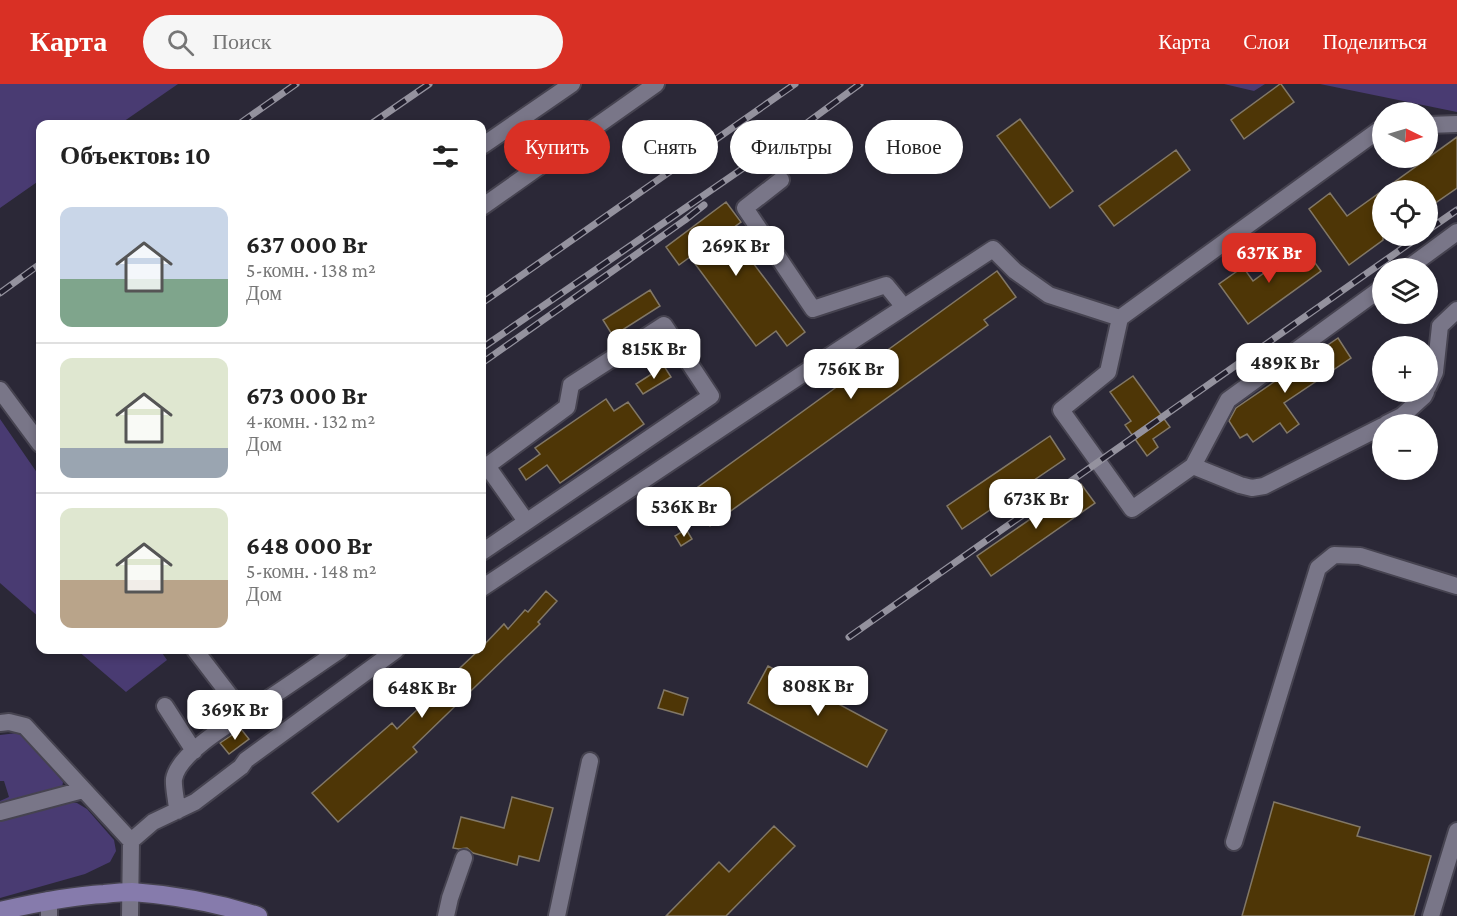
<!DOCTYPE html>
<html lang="ru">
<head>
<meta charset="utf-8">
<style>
	body { margin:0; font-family:"Crimson Pro",serif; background:#f6f6f6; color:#222; height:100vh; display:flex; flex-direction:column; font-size:22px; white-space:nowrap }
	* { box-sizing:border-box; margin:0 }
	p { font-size:20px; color:#767676 }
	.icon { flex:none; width:33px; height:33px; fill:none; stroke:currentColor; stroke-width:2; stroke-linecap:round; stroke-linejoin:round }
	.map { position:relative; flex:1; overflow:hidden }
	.side { position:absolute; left:36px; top:36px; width:450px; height:534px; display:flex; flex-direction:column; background:#fff; border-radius:12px; box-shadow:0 3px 9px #0003 }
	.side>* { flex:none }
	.guide { position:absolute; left:504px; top:36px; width:570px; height:54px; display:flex; gap:12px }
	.needle { width:39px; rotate:95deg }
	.fabs { position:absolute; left:1372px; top:18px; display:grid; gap:12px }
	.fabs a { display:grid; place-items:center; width:66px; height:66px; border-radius:50%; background:#fff; box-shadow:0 3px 9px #0003; font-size:30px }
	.price { position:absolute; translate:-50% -51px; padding:0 14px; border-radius:12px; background:#fff; color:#222; font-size:20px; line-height:39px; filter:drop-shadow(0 2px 3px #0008) }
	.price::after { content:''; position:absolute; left:50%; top:36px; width:18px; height:14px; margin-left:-9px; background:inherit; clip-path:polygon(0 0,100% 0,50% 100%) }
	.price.current { background:#d93025; color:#fff }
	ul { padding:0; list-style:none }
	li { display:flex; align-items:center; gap:18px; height:150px; padding:0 24px }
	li+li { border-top:2px solid #e0e0e0 }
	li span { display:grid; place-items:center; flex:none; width:168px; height:120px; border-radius:12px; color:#555 }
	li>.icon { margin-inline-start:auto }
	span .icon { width:72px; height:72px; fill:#fffc; stroke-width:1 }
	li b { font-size:26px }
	h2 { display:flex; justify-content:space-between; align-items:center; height:72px; padding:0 24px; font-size:26px }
	.chip { padding:0 21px; border-radius:27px; background:#fff; box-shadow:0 3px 9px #0003; font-size:21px; line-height:54px }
	.chip.current { background:#d93025; color:#fff }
	header { display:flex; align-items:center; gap:36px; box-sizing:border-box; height:84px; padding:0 30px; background:#d93025; color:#fff }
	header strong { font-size:28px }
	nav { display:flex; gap:33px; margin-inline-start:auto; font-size:21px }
	.search { width:420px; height:54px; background:#f6f6f6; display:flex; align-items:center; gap:15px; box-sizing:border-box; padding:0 21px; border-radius:33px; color:#767676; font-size:22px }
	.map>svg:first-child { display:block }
	.green { fill:#493b72 }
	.building { fill:#4e3606; stroke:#827867; stroke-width:1.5 }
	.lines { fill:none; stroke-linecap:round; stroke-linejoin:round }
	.minor-casing { stroke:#464350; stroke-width:20 }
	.major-casing { stroke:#464350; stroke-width:21 }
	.minor { stroke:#797688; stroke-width:16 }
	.major { stroke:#867bac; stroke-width:18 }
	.rail-casing { stroke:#94929e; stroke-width:7 }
	.rail { stroke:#211e2d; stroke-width:4.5; stroke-dasharray:14; stroke-linecap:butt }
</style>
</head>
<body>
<header>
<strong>Карта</strong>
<div class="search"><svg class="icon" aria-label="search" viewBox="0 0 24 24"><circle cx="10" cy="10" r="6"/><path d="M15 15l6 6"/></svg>Поиск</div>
<nav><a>Карта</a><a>Слои</a><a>Поделиться</a></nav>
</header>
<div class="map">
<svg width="1457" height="832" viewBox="0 0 1457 832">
	<rect width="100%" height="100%" fill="#2b2837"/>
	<path class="green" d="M0,0H178L120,40H40V96L0,124Z
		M1224,0H1265L1254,7Z
		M1320,0H1457V28Z
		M0,335L40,393V534L0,499Z
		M77,566H160L167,576L126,608Z
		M17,649C36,659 49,681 63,698L62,704L0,722V717L9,713L4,697H0V651Z
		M66,718L77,719L87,725L114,756L116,767L110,778L85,790L0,814V736Z"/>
	<path class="building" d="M1280,0H1281L1294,18L1244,55L1231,36Z
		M1020,35L1073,107L1050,124L997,52Z
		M1457,53V104L1428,124V106H1383V156L1349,181L1309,125L1330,109L1347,132Z
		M1176,66L1190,86L1114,142L1099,122Z
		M726,118L741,138L729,147L805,248L787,262L776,247L756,262L690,173L679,181L666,163Z
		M1302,161L1321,187L1248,240L1219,200L1243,183L1253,197Z
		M997,187L1016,213L984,236L988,241L710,442L687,411Z
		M650,206L660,222L613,252L603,236Z
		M1338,254L1351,274L1284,319L1299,340L1287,349L1280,339L1253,358L1247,350L1240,354L1229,337L1236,324Z
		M664,282L671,293L643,310L636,300Z
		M1133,292L1170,343L1153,355L1158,363L1147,372L1125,341L1131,337L1110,308Z
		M606,315L614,327L628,318L644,340L560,399L547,381L526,396L519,385L540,370L535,364Z
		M1050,352L1065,375L962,445L947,422Z
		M1081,400L1095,419L991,492L977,472Z
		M686,445L692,455L681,462L675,452Z
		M546,507L557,517L538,538L540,540L413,663L417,668L338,738L312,709L392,639L397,645L422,621L416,615L438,594L443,600L479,566H482V563L504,540L508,545L525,526L528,528Z
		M768,582L887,646L867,683L748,619Z
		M664,606L688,614L683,631L658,624Z
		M241,645L249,655L229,670L220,659Z
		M512,713L553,724L539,777L519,772L517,781L473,769L467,764L459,765L453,764L461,733L504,744Z
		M1274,718L1360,743L1357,752L1431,772L1414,832H1242Z
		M774,742L795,762L726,832H666L719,778L729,788Z"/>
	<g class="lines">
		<g class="minor-casing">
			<path id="minor" d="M1428,41L1457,40
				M482,62L572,0
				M781,96L745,124L813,225L886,201L904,223
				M482,123L656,0
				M1408,184L1457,148
				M1120,234L1108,288L1061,326L1132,425L1193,382L1228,316L1383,203
				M1428,303L1435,288L1440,242L1457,226
				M0,306L40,360
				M1386,340L1402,332L1424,312L1426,308
				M1193,382L1240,401L1252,404L1264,402L1383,342
				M482,468L711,312L664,241L571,301L567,323L487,382L526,437
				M482,504L837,267L993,165L1015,187L1049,211L1120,234L1383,43
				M195,566L244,630
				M165,622L194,667
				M0,639L9,638L25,642L131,757
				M177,727C177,718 173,703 174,695C179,667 238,635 260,620C287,603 313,584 340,566
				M0,728L83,706
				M1234,758L1318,484L1334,471L1360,472L1457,502
				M49,816V832
				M130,832L131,757L153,738L195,718L241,683L246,676L396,566
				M446,832L450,814L464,774
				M557,832L590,677
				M1431,832L1457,747"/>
		</g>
		<g class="major-casing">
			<path id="major" d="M0,827C35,819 69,812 104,810C113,809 123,808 132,808C175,811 217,819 258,832"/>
		</g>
		<use href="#minor" class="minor"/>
		<use href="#major" class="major"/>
		<g class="rail-casing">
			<path id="rail" d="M239,40L296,0
				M371,40L429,0
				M1428,146L1457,126
				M0,209L40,180
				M482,219L795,0
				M482,264L781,58L860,0
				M482,279L685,136L704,121
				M849,553L1420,152"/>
		</g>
		<use href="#rail" class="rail"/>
	</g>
</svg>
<div class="fabs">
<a><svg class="needle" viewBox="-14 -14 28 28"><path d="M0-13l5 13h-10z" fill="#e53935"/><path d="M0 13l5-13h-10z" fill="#767676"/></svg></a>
<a><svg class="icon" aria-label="locate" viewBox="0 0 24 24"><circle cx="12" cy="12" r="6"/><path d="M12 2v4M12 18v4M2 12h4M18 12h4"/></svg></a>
<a><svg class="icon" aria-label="layers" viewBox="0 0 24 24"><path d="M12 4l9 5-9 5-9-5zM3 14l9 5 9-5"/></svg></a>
<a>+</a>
<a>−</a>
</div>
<b class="price" style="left:736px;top:193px">269K Br</b>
<b class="price current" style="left:1269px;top:200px">637K Br</b>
<b class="price" style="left:654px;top:296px">815K Br</b>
<b class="price" style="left:1285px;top:310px">489K Br</b>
<b class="price" style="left:851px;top:316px">756K Br</b>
<b class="price" style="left:1036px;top:446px">673K Br</b>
<b class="price" style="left:684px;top:454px">536K Br</b>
<b class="price" style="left:818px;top:633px">808K Br</b>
<b class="price" style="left:422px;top:635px">648K Br</b>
<b class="price" style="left:235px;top:657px">369K Br</b>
<div class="guide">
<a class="chip current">Купить</a>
<a class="chip">Снять</a>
<a class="chip">Фильтры</a>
<a class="chip">Новое</a>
</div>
<section class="side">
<h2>Объектов: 10<svg class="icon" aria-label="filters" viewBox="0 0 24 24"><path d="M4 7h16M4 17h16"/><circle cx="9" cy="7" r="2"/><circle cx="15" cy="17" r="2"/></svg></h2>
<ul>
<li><span style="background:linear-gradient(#c9d6e8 60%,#7fa58c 0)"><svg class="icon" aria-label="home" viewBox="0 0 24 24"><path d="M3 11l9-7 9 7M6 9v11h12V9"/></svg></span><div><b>637 000 Br</b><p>5-комн. · 138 m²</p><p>Дом</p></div></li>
<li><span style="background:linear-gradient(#dfe7d0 75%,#9aa5b1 0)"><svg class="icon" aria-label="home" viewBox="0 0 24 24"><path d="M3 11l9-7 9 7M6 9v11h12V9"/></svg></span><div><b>673 000 Br</b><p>4-комн. · 132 m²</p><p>Дом</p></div></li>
<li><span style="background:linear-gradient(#dfe7d0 60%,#b9a48a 0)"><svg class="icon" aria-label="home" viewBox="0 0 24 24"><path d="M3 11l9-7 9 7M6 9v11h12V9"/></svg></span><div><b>648 000 Br</b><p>5-комн. · 148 m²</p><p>Дом</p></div></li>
</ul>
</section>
</div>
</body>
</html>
